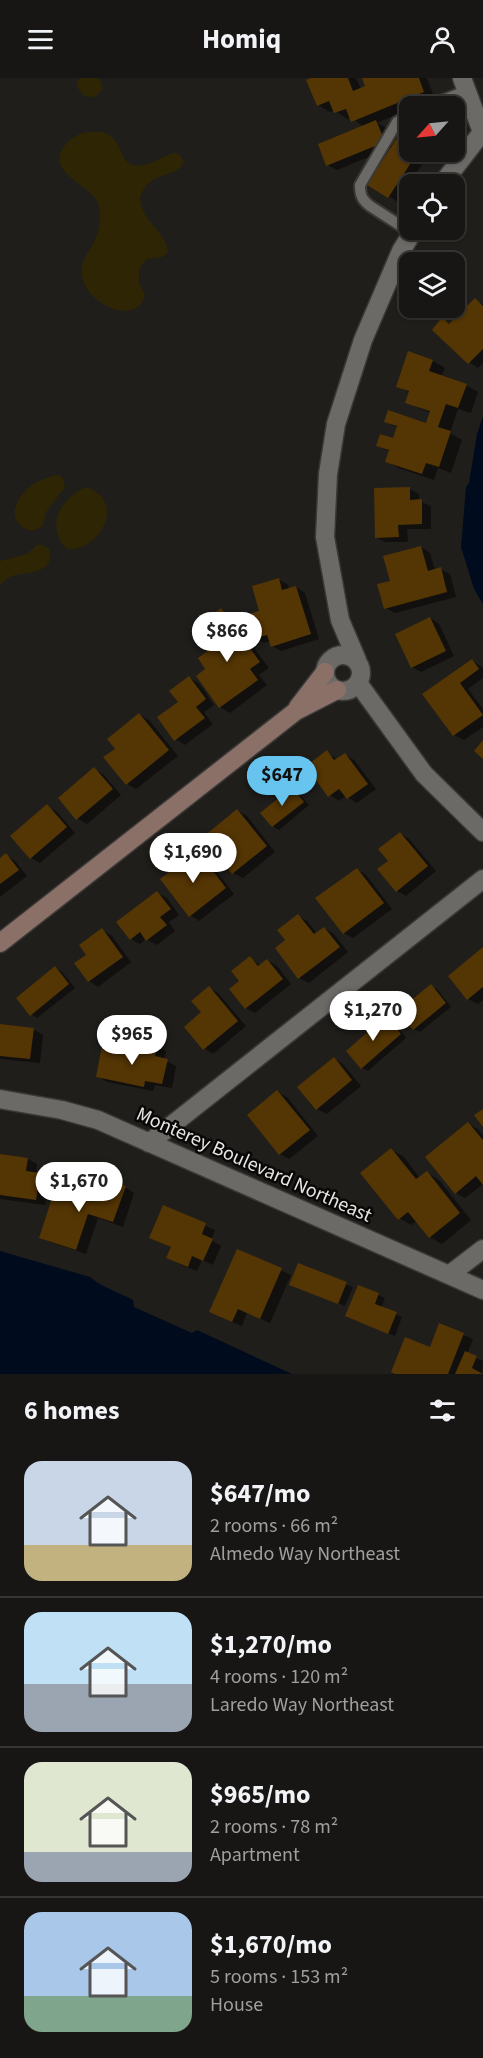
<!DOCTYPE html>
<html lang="en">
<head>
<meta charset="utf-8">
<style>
	body { margin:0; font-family:"Source Sans 3",sans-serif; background:#211f1d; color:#f1f3f6; height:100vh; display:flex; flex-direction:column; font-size:22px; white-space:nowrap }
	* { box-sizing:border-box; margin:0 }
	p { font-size:20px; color:#9f9fa0 }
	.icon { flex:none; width:33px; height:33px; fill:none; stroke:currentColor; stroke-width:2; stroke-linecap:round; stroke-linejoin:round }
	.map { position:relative; height:1296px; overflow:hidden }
	.drawer { display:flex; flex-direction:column; background:#181614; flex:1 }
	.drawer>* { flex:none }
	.needle { width:39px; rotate:243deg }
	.controls { position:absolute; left:399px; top:18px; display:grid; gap:12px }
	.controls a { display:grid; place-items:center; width:66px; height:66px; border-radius:12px; background:#181614; box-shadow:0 2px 4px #0004,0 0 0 2px #363534; font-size:30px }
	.price { position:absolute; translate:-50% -51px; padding:0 14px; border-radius:21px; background:#fff; color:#222; font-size:20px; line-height:39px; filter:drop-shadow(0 2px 3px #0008) }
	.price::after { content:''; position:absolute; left:50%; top:36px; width:18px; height:14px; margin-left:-9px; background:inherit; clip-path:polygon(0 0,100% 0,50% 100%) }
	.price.selected { background:#67c4ef; color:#111 }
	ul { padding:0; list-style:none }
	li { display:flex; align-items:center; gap:18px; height:150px; padding:0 24px }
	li+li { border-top:2px solid #363534 }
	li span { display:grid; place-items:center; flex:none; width:168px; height:120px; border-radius:18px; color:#555 }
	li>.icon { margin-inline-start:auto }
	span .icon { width:72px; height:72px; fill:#fffc; stroke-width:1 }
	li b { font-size:26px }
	h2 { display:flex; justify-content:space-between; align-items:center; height:72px; padding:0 24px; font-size:26px }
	header { display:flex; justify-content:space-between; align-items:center; height:78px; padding:0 24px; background:#181614; font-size:27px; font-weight:700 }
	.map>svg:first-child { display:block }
	.sand { fill:#2d2504 }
	.water { fill:#000c1d }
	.shadow { fill:#0007 }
	.building { fill:#543504 }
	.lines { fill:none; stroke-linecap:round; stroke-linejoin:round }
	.lane-casing { stroke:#3a3937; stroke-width:14 }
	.street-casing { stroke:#3a3937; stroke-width:21 }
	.secondary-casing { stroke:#3a3937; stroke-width:21 }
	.lane { stroke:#6c6a67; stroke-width:10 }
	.street { stroke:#6c6a67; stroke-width:18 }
	.secondary { stroke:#8b7068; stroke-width:18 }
	.labels { text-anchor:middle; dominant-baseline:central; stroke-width:5; stroke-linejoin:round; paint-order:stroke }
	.street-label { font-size:20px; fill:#e8e6e4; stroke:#090807 }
</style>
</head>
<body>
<header><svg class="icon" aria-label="menu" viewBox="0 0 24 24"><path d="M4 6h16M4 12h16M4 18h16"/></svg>Homiq<svg class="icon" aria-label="person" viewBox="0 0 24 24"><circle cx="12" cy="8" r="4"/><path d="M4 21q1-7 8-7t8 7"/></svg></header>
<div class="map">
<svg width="483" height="1296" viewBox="0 0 483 1296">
	<rect width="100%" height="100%" fill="#201e1b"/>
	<path class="sand" d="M81,0H98L101,4L103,11L95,19L84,18L77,9L79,1Z
		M88,54C94,54 101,53 107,56C126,65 117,95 148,86C157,83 165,77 174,75L179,76L184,84C175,102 150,91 140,119C142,146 166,152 168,174L162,179L147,181L139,190V205L145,217C138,248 88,229 82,198C79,184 90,173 96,160C100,151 101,138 99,128C96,107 42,96 65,67C71,60 79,55 88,54Z
		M58,397L63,400L65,409L46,434L43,448L32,453C4,445 14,421 32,407C40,401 49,399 58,397Z
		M86,409C130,425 96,475 67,471C44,448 61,420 86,409Z
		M37,467H43L49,471C56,496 28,493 12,498C7,500 4,503 0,507V483L27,476Z"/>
	<path class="water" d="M483,338V526L474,511L461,469L466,409L469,405L477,356Z
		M0,1173L90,1199C100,1208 120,1215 133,1222L134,1229L192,1255L197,1252L292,1296H0Z"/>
	<path class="shadow" d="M315,0H356L361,11L367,9L364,0H427L435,21L416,28H410V31L377,45L385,49L393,69L410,74H430L398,124L369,106L393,69L337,92L328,87L364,49L352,40L347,41L334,32L330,34L318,27Z
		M475,222L483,226V285L478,290L469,284L443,241L451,246Z
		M409,275L433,283L445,290L441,299L466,307L478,314L471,335L458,331L450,355L462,362L451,395L438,390L434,402L398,390L387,383L390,374L378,367L394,362L398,350L386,343L427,347L431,335L406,324L410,315L398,308Z
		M409,411L419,416V423L431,428V451H407L408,464H385L376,459Z
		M421,469L430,475L435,492L440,491L450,496L456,519L395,535L386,530L392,504Z
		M278,501L288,507L289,511L296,509L305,515L319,561L281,573L272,568L271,563L264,565L255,560L261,534Z
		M221,532L230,538L269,590L259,597L267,607L230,635L220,629L198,598L208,591L219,566Z
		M430,540L439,546L454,578L421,594L412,589Z
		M472,582L483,590V600L468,611L483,631V649L464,662L454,657L424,616Z
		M189,600L199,605L214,627L204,634L213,646L185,667L175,661L180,625Z
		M140,637L149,642L178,678L136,711L127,706Z
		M327,674L338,682L345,677L354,682L376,711L357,725L346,718L339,723L330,717Z
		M94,691L103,696L121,717L87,746L77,740Z
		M292,711L298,715L309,727L279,752L273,748Z
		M48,728L57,734L75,755L40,785L31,780Z
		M238,733L247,738L275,774L243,800L233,795Z
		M400,755L409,761L436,793L406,818L397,813L390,783Z
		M197,774L206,780L234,816L199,843L190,837Z
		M6,777L15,783L27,798L0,819V780Z
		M357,791L366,797L392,831L353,860L344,855Z
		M157,815L167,820L179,837L169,844L175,853L157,867L146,861L140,866L131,861Z
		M298,838L307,843L317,856L324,850L334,856L348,874L309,905L299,900L287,863Z
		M102,852L112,858L131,884L98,909L89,903L88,877Z
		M483,871V922L478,926L468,921L450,898Z
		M250,880L261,888L267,882L277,888L291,906L255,935L246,930L241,903Z
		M56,890L62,894L75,910L37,940L31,936Z
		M431,908L438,912L451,929L420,954L414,951Z
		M209,910L218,915L246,948L213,976L204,970L203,935Z
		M386,940L392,943L406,960L368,993L362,990Z
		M0,948L33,951L43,957L40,985L0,981Z
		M157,968L166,973L164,982L176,988L172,1010L155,1007L153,1013L107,1004L97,998L143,978Z
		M334,981L343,986L361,1008L327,1036L317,1031Z
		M277,1014L287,1019L318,1058L289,1081L280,1076Z
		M468,1046L478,1051L483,1058V1106L465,1120L456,1115Z
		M391,1072L403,1078L420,1100L427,1095L439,1102L471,1142L442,1166L430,1159L417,1143L411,1147L399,1140Z
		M0,1077L28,1081L37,1086L36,1096L48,1102L45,1127L0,1121Z
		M125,1109L134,1115L123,1149L98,1140L86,1176L50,1164L40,1159L93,1126Z
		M163,1129L215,1152L211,1162L221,1168L213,1187L202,1182L197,1193L177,1185L168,1179L172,1170L150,1159Z
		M237,1173L291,1197L270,1245L247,1235L242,1248L220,1239Z
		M299,1187L353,1209L345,1228L297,1209Z
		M359,1209L385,1220L381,1230L402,1239L395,1258L353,1241Z
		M440,1247L473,1261L467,1276L483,1283L482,1296H397L431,1271Z"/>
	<path class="building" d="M311,0H348L353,13L365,8L362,0H419L424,14L351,44L346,31L334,35L329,23L317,28L306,2Z
		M376,42L385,64L326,88L318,66Z
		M402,52L410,56V74H418L388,120L367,107Z
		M475,220L483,228V271L468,286L432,252L442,239L449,246Z
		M408,273L433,282L429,293L467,306L458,330L446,326L438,349L451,353L439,389L426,385L422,396L385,384L389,372L376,368L380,356L393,360L397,348L384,344L388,332L426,345L430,333L405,325L409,313L396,309Z
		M410,409V422L422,421V446L398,447L399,459L375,460L374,410Z
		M421,468L428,493L441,489L447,514L384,531L377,506L390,503L383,478Z
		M279,500L282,512L296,508L311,556L271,569L267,557L253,561L246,537L259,533L252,508Z
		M221,530L260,584L250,591L258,602L219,630L196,598L205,591L198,580L217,566L209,555L219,548L211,538Z
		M430,539L446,573L411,590L395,556Z
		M472,581L479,591L460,605L483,637L453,658L422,616Z
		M189,598L206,621L196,629L205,640L174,663L157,639L178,624L169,613Z
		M139,635L169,672L126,707L103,679L115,671L107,661Z
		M483,662V681L474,673Z
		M327,672L334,682L345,675L368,706L347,721L339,711L328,719L306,688Z
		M94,689L113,711L76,742L58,720Z
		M292,709L304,724L272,749L260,735Z
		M47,726L67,749L30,781L10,758Z
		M237,731L267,768L232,796L203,759Z
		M400,754L428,788L396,814L377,791L388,783L378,771Z
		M197,772L226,810L189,839L160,801Z
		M6,775L19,792L0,806V780Z
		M357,790L384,825L343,856L315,820Z
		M157,813L171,831L160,839L167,847L146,863L140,854L130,862L116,844Z
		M298,836L314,856L324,849L340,869L298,901L275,870L285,862L277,852Z
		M102,850L123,879L88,904L74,885L86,877L79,867Z
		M483,869V909L467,922L448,898Z
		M250,878L258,888L267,881L283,901L245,931L229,911L239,903L231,893Z
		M55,888L69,906L30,938L16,920Z
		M431,906L446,925L413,952L398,933Z
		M209,908L238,943L203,972L184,949L201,934L191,923Z
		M386,938L401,956L361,991L346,973Z
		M0,946L34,950L30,981L0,978Z
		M144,963L157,966L155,978L168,981L162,1006L145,1003L144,1009L96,999L102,968L142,976Z
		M334,979L352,1002L316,1032L297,1009Z
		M277,1012L310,1052L279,1077L247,1037Z
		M483,1031V1049L474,1037Z
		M468,1044L483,1062V1107L476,1098L455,1116L425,1079Z
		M391,1070L416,1101L427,1093L460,1135L429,1160L408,1134L398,1142L360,1095Z
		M0,1076L28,1080L26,1093L40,1095L36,1122L0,1117Z
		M101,1100L126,1108L113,1144L88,1136L76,1172L39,1160L55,1111L92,1124Z
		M163,1127L206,1145L202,1156L213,1161L203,1183L192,1178L188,1189L166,1180L171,1169L149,1160Z
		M237,1171L282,1190L260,1241L238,1231L232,1244L209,1234Z
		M298,1185L347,1204L338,1226L289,1207Z
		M358,1207L379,1215L375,1226L397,1234L388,1256L345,1238Z
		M439,1245L464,1255L448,1296H395L391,1294L405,1259L430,1269Z
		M465,1273L477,1278L472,1290L483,1296H455Z"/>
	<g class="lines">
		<g class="lane-casing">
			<path id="lane" d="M428,28L466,13
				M410,36L397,44L360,107C360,117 362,122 370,128L412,155"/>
		</g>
		<g class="street-casing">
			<path id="street" d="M462,0L482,54
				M442,106L483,53
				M325 595a18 18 0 1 1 36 0a18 18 0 1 1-36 0Z
				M357,582L340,542L325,459L328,396L336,346L363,262L401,173L414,152
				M358,605L424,696L483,754
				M0,1021L62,1032L98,1042L483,1212
				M149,1065L483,801
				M449,1197L483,1171"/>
		</g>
		<g class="secondary-casing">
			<path id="secondary" d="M298,629L325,594
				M0,865L296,633L337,612"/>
		</g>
		<use href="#lane" class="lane"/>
		<use href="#street" class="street"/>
		<use href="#secondary" class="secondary"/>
	</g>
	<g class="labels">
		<g class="street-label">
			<text transform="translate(254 1087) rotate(24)">Monterey Boulevard Northeast</text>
		</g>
	</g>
</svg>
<div class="controls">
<a><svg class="needle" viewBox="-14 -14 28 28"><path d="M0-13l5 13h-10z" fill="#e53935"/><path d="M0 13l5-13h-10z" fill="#9f9fa0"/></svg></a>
<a><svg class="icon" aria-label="locate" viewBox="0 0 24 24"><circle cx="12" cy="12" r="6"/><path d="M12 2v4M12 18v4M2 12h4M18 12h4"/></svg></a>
<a><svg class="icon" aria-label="layers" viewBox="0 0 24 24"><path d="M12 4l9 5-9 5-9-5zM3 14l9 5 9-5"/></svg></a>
</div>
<b class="price" style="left:227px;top:585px">$866</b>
<b class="price selected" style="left:282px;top:729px">$647</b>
<b class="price" style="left:193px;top:806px">$1,690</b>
<b class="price" style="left:373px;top:964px">$1,270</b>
<b class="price" style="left:132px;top:988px">$965</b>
<b class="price" style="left:79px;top:1135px">$1,670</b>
</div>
<section class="drawer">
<h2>6 homes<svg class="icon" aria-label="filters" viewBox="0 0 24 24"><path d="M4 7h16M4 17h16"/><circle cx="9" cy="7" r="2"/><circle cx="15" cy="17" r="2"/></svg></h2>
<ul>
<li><span style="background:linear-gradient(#c9d6e8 70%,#c2b280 0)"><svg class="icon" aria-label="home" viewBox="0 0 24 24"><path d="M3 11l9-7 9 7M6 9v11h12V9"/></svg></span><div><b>$647/mo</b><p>2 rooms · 66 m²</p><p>Almedo Way Northeast</p></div></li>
<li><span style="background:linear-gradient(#bfe0f5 60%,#9aa5b1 0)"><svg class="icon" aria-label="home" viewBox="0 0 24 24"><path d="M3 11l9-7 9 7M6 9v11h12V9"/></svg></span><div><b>$1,270/mo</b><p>4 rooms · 120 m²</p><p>Laredo Way Northeast</p></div></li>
<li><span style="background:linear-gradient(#dfe7d0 75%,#9aa5b1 0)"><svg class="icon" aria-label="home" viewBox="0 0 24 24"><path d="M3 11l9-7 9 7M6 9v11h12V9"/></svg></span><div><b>$965/mo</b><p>2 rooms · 78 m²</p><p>Apartment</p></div></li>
<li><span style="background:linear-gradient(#a9c7e8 70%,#7fa58c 0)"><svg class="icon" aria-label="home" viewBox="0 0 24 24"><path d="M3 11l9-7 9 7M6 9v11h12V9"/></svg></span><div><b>$1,670/mo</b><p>5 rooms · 153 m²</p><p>House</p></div></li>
</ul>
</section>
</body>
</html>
